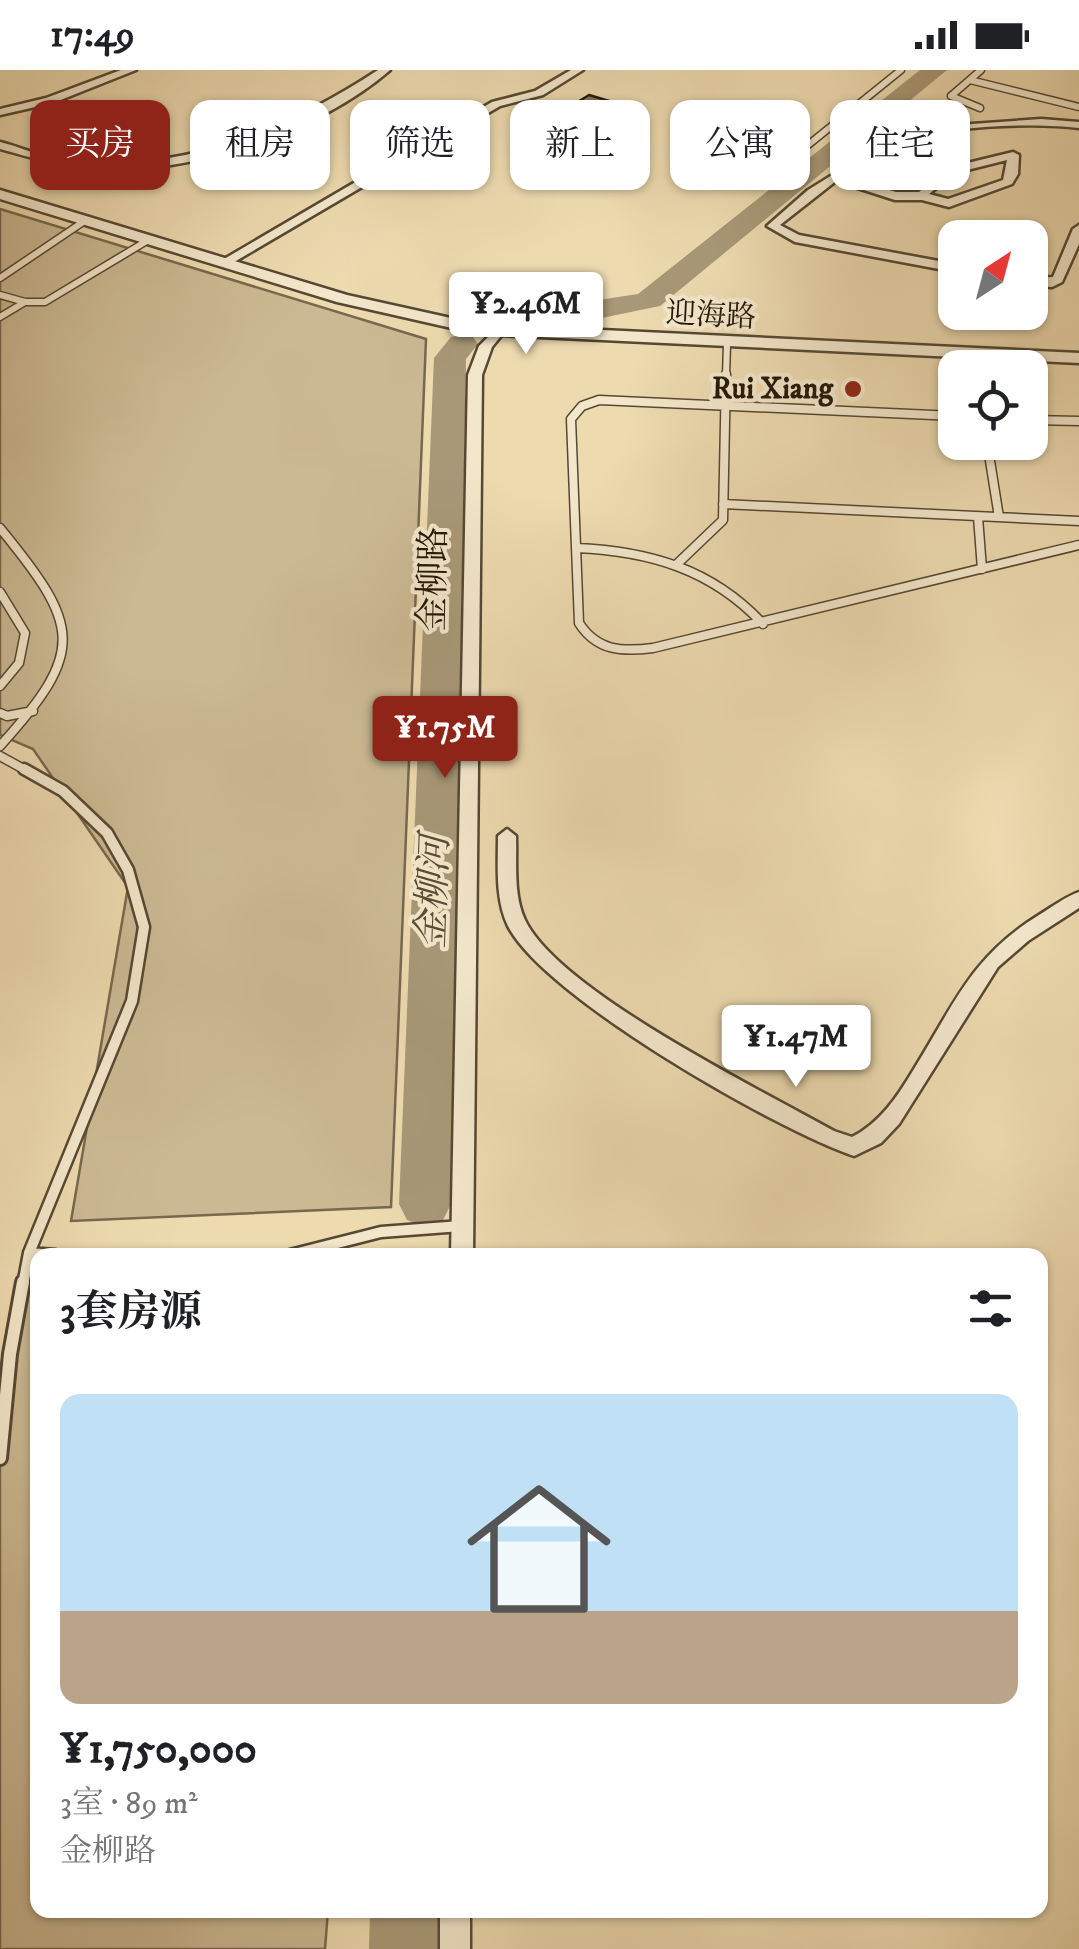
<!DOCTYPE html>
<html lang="zh">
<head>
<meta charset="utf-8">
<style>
	body { margin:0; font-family:"IM FELL DW Pica","Noto Serif SC",serif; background:#f2f2f2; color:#202124; height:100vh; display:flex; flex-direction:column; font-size:38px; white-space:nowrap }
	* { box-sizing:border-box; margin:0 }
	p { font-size:32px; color:#757577 }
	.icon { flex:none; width:55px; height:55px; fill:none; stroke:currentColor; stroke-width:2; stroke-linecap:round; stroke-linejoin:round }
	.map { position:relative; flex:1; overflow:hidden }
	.details { position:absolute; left:30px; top:1178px; width:1018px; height:670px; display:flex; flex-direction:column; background:#fff; border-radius:20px; box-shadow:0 2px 8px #0004 }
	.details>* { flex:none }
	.banner { position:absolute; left:30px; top:30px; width:1020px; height:90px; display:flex; gap:20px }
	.needle { width:65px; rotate:36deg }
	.tools { position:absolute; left:938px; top:150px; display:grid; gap:20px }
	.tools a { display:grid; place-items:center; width:110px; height:110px; border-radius:20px; background:#fff; box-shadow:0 2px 8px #0004; font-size:50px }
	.price { position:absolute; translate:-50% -85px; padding:0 22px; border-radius:10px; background:#fff; color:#222; font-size:32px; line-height:65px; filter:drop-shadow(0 2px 5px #0008) }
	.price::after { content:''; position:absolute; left:50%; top:60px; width:30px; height:22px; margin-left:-15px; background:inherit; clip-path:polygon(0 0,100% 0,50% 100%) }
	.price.on { background:#8f2418; color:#fff }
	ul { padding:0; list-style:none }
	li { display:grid; align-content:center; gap:20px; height:530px; padding:0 30px }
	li+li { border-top:2px solid #e0e0e0 }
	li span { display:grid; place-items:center; height:310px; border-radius:20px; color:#555 }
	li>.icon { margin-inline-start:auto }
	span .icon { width:180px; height:180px; fill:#fffc; stroke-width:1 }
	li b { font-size:42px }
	h2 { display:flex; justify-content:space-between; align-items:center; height:120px; padding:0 30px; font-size:42px }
	.pill { padding:0 35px; border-radius:20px; background:#fff; box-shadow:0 2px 8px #0004; font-size:35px; line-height:90px }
	.pill.on { background:#8f2418; color:#fff }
	.status { display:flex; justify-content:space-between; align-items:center; height:70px; padding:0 50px; background:#fff; direction:ltr }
	.status svg { height:28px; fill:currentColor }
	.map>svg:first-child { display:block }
	.green { fill:#cbb993; stroke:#77684e; stroke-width:2.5 }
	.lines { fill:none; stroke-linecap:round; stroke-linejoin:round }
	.river { fill:#a89877; fill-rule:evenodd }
	.building { fill:#8c7d60; stroke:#23180a; stroke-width:2.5 }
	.service-far3-casing { stroke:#564833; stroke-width:9 }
	.service-far2-casing { stroke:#564833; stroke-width:11 }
	.service-far1-casing { stroke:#564833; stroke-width:15 }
	.service-casing { stroke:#564833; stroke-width:18 }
	.minor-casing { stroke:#564833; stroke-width:5 }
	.tertiary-casing { stroke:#564833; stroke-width:5 }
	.service-far3 { stroke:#f3e7cb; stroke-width:6 }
	.service-far2 { stroke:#f3e7cb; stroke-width:8 }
	.service-far1 { stroke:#f3e7cb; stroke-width:10 }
	.service { stroke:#f3e7cb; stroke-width:12 }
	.minor { fill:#f3e7cb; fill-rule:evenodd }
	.tertiary { fill:#f3e7cb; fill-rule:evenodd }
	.poi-dot { fill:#8f2418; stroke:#f3e7cb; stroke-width:4 }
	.labels { text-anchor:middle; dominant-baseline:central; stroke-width:8; stroke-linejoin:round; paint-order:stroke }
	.far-street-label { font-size:30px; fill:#23180a; stroke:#f3e7cb }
	.far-poi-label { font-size:30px; font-weight:bold; fill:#23180a; stroke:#f3e7cb; text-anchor:end }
	.street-label { font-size:35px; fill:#23180a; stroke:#f3e7cb }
	.water-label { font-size:38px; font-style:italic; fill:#584b36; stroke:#f3e7cb }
</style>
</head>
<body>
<div class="status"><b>17:49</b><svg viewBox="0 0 49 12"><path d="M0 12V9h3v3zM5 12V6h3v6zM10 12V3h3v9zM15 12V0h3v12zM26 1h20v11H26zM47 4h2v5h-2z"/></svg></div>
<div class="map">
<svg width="1079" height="1879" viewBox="0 0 1079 1879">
	<rect width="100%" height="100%" fill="#eddaaf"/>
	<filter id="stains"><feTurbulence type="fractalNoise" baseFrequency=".002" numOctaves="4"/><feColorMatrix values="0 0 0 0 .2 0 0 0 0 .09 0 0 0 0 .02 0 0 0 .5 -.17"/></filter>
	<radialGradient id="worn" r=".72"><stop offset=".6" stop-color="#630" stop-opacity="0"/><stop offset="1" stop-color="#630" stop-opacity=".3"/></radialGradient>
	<path class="green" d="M0,139L426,269L391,1137L71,1151L128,817L33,679L0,665Z
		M37,1220L38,1840H328L325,1879H0V1299L21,1222Z"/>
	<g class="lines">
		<path class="river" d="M920,0H947L660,236L592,250L502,244L491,247L480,244L476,238L483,228L494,225L592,231L638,224Z
			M462,265L473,267L478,274L466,289L451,1134L443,1150L425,1157L407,1150L399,1134L434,288L451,267Z
			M370,1840H440L439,1879H369Z"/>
	</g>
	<path class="building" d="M589,25L619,34L584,56L553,47Z"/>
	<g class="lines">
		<g class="service-far3-casing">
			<path id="service-far3" d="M970,10L1079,37
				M980,38L951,26L981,0
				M787,92L901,0
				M0,208L86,150
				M0,225L25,232H45L150,169
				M0,247L25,232
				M726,306L727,274"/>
		</g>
		<g class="service-far2-casing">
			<path id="service-far2" d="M955,346L599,330L582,336L571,349L579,553C597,581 622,582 653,578L1079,475
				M1030,350L1079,351
				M987,372L999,447
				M723,434L1079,451
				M978,447L982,499
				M0,458C80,556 87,580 0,676
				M576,478C649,481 712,499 763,554
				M677,494L723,450L726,304
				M0,522L25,563L19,593L0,616
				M0,643L7,646L33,641
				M0,686L29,702"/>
		</g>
		<g class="service-far1-casing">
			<path id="service-far1" d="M29,1183L55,1185
				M290,1185L381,1162L461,1156
				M23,1215L29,1183L132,931L144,857L128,800L107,763L63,721L24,699"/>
		</g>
		<g class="service-casing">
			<path id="service" d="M0,1388L10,1284L23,1212"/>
		</g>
		<g class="minor-casing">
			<path id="minor" d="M121,0H136L53,33L0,45V39L46,28Z
				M378,0H390C319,62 191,105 97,99C64,97 32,88 0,79V72C17,76 34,84 52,87C169,109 282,63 378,0Z
				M571,0H583L543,25L500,36L229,195L219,192L492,32L535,21Z
				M1041,49L1079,52V58C1033,52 941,56 898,73C879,81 861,95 844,106L896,122H919L947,98L1013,82L1019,85L1018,104L1012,114L949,137L922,130H895L836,111L780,155L799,165L955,194V202L795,172L767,156L808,120L890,69L958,55ZM1007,90L1003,110L948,129L929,124L955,103Z
				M1079,155V174L1062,212L1052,217L1030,216V208L1053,207L1073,159Z
				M498,257L505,261L492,277L482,305L473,1185H451L468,305L479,276Z
				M507,759L516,766C517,793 513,825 525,850C559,921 761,1020 834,1061L852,1067C880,1053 898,1026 914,999C954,935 971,887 1039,845C1052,837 1065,827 1079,822V838L1028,871L998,897L899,1054L881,1073L854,1086C777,1060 544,927 508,856C495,829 498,796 498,766Z
				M440,1840H470V1879H440Z"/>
		</g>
		<g class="tertiary-casing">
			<path id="tertiary" d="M0,120L347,225L478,254L1079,283V293L478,264L337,232L0,129Z"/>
		</g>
		<use href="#service-far3" class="service-far3"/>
		<use href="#service-far2" class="service-far2"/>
		<use href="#service-far1" class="service-far1"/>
		<use href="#service" class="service"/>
		<use href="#minor" class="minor"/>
		<use href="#tertiary" class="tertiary"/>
	</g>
	<circle class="poi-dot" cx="853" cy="319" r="10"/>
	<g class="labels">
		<g class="far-street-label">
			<text transform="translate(711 246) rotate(3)">迎海路</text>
		</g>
		<g class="far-poi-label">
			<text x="833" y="319">Rui Xiang</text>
		</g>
		<g class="street-label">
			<text transform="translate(434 509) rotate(-89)">金柳路</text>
		</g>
		<g class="water-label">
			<text transform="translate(434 822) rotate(-88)">金柳河</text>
		</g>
	</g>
	<rect width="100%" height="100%" filter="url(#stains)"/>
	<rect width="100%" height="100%" fill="url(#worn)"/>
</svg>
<div class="tools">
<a><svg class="needle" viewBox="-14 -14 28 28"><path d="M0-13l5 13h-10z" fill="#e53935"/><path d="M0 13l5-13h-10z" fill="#757577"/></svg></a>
<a><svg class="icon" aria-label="locate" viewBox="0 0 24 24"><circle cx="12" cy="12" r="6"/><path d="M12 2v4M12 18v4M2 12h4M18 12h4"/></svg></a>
</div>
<b class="price" style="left:526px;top:287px">¥2.46M</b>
<b class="price on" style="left:445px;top:711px">¥1.75M</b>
<b class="price" style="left:796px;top:1020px">¥1.47M</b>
<div class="banner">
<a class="pill on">买房</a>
<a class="pill">租房</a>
<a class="pill">筛选</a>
<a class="pill">新上</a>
<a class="pill">公寓</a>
<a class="pill">住宅</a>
</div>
<section class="details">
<h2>3套房源<svg class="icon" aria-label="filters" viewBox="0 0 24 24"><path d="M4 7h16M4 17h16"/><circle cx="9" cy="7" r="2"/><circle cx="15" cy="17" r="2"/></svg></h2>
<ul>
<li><span style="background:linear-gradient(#bfe0f5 70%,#b9a48a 0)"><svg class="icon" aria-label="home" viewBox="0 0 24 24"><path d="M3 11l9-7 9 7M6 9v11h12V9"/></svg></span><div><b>¥1,750,000</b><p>3室 · 89 m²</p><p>金柳路</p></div></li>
</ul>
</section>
</div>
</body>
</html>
